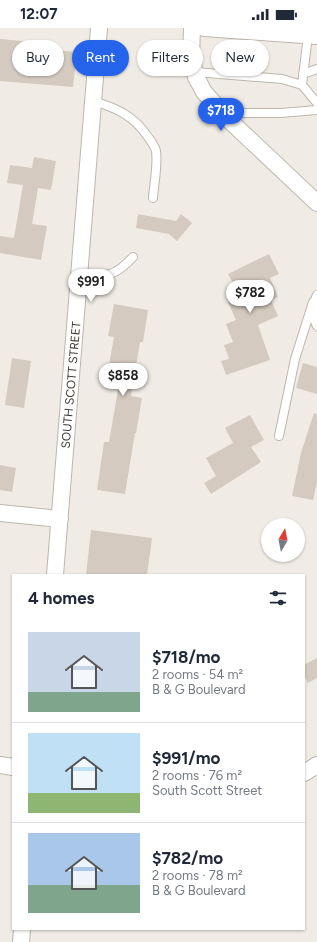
<!DOCTYPE html>
<html lang="en">
<head>
<meta charset="utf-8">
<style>
	body { margin:0; font-family:Figtree,sans-serif; background:#f2f2f3; color:#1f2937; height:100vh; display:flex; flex-direction:column; font-size:15px; white-space:nowrap }
	* { box-sizing:border-box; margin:0 }
	p { font-size:13px; color:#747a83 }
	.icon { flex:none; width:22px; height:22px; fill:none; stroke:currentColor; stroke-width:2; stroke-linecap:round; stroke-linejoin:round }
	.map { position:relative; flex:1; overflow:hidden }
	.details { position:absolute; left:12px; top:546px; width:293px; height:356px; display:flex; flex-direction:column; background:#fff; border-radius:0px; box-shadow:0 1px 3px #0004 }
	.details>* { flex:none }
	.guide { position:absolute; left:12px; top:12px; width:293px; height:36px; display:flex; gap:8px }
	.needle { width:26px; rotate:10deg }
	.fabs { position:absolute; left:261px; top:490px; display:grid; gap:8px }
	.fabs a { display:grid; place-items:center; width:44px; height:44px; border-radius:50%; background:#fff; box-shadow:0 1px 3px #0004; font-size:20px }
	.price { position:absolute; translate:-50% -34px; padding:0 9px; border-radius:14px; background:#fff; color:#222; font-size:13px; line-height:26px; filter:drop-shadow(0 1px 2px #0008) }
	.price::after { content:''; position:absolute; left:50%; top:24px; width:12px; height:9px; margin-left:-6px; background:inherit; clip-path:polygon(0 0,100% 0,50% 100%) }
	.price.selected { background:#2563eb; color:#fff }
	ul { padding:0; list-style:none }
	li { display:flex; align-items:center; gap:12px; height:100px; padding:0 16px }
	li+li { border-top:1px solid #e0e1e3 }
	li span { display:grid; place-items:center; flex:none; width:112px; height:80px; border-radius:0px; color:#555 }
	li>.icon { margin-inline-start:auto }
	span .icon { width:48px; height:48px; fill:#fffc; stroke-width:1 }
	li b { font-size:17px }
	h2 { display:flex; justify-content:space-between; align-items:center; height:48px; padding:0 16px; font-size:17px }
	.pill { padding:0 14px; border-radius:18px; background:#fff; box-shadow:0 1px 3px #0004; font-size:14px; line-height:36px }
	.pill.selected { background:#2563eb; color:#fff }
	.status { display:flex; justify-content:space-between; align-items:center; height:28px; padding:0 20px; background:#fff; direction:ltr }
	.status svg { height:11px; fill:currentColor }
	.map>svg:first-child { display:block }
	.building { fill:#d4cabf }
	.lines { fill:none; stroke-linecap:round; stroke-linejoin:round }
	.service-casing { stroke:#beb6ac; stroke-width:10 }
	.minor-casing { stroke:#beb6ac; stroke-width:18 }
	.service { stroke:#fff; stroke-width:8 }
	.minor { stroke:#fff; stroke-width:16 }
	.labels { text-anchor:middle; dominant-baseline:central; stroke-width:4; stroke-linejoin:round; paint-order:stroke }
	.street-label { font-size:12px; fill:#423c36; stroke:#fff }
</style>
</head>
<body>
<div class="status"><b>12:07</b><svg viewBox="0 0 49 12"><path d="M0 12V9h3v3zM5 12V6h3v6zM10 12V3h3v9zM15 12V0h3v12zM26 1h20v11H26zM47 4h2v5h-2z"/></svg></div>
<div class="map">
<svg width="317" height="914" viewBox="0 0 317 914">
	<rect width="100%" height="100%" fill="#f0ece5"/>
	<path class="building" d="M0,11L55,16V22L77,24L73,59L0,53Z
		M34,129L56,133L51,162L38,160L32,196L47,198L41,232L0,225V208L14,210L23,157L7,155L10,137L32,140Z
		M138,186L176,193L181,186L192,195L177,213L169,206L136,200Z
		M269,226L279,246L270,250L278,269L271,272L278,288L258,297L270,332L226,347L221,333L229,331L224,317L233,314L226,296L236,292L228,274L240,269L228,246Z
		M114,276L148,282L143,314H140L131,368L142,370L136,405H135L125,466L97,462L104,414H109L119,356L106,354L114,309L108,308Z
		M12,330L31,333L24,380L5,377Z
		M303,335L317,339V366L296,360Z
		M314,385L317,386V454L313,472L292,468L301,425Z
		M250,387L264,412L251,419L261,434L211,466L204,455L216,448L206,430L233,415L225,400Z
		M0,437L16,440L12,464L0,462Z
		M91,502L152,510L147,547H86Z
		M317,630V650L308,655L304,647V637Z"/>
	<g class="lines">
		<g class="service-casing">
			<path id="service" d="M308,7L302,57L317,75
				M195,44L282,51L302,57
				M303,46L317,41
				M93,73C117,80 134,88 148,109C151,113 155,119 156,123C158,138 154,155 153,170
				M223,85H281L317,82
				M79,248C105,249 115,249 133,229
				M317,267C313,275 312,289 317,298
				M279,408L295,331L313,274"/>
		</g>
		<g class="minor-casing">
			<path id="minor" d="M192,0L191,30L196,49L204,64L229,92L317,175
				M204,0L317,8
				M0,485L60,491
				M55,547L99,0
				M0,737L13,739
				M304,745L317,737
				M21,914L22,901"/>
		</g>
		<use href="#service" class="service"/>
		<use href="#minor" class="minor"/>
	</g>
	<g class="labels">
		<g class="street-label">
			<text transform="translate(71 357) rotate(-85)">SOUTH SCOTT STREET</text>
		</g>
	</g>
</svg>
<div class="fabs">
<a><svg class="needle" viewBox="-14 -14 28 28"><path d="M0-13l5 13h-10z" fill="#e53935"/><path d="M0 13l5-13h-10z" fill="#747a83"/></svg></a>
</div>
<b class="price selected" style="left:221px;top:104px">$718</b>
<b class="price" style="left:91px;top:275px">$991</b>
<b class="price" style="left:250px;top:286px">$782</b>
<b class="price" style="left:123px;top:369px">$858</b>
<div class="guide">
<a class="pill">Buy</a>
<a class="pill selected">Rent</a>
<a class="pill">Filters</a>
<a class="pill">New</a>
</div>
<section class="details">
<h2>4 homes<svg class="icon" aria-label="filters" viewBox="0 0 24 24"><path d="M4 7h16M4 17h16"/><circle cx="9" cy="7" r="2"/><circle cx="15" cy="17" r="2"/></svg></h2>
<ul>
<li><span style="background:linear-gradient(#c9d6e8 75%,#7fa58c 0)"><svg class="icon" aria-label="home" viewBox="0 0 24 24"><path d="M3 11l9-7 9 7M6 9v11h12V9"/></svg></span><div><b>$718/mo</b><p>2 rooms · 54 m²</p><p>B &amp; G Boulevard</p></div></li>
<li><span style="background:linear-gradient(#bfe0f5 75%,#8fb573 0)"><svg class="icon" aria-label="home" viewBox="0 0 24 24"><path d="M3 11l9-7 9 7M6 9v11h12V9"/></svg></span><div><b>$991/mo</b><p>2 rooms · 76 m²</p><p>South Scott Street</p></div></li>
<li><span style="background:linear-gradient(#a9c7e8 65%,#7fa58c 0)"><svg class="icon" aria-label="home" viewBox="0 0 24 24"><path d="M3 11l9-7 9 7M6 9v11h12V9"/></svg></span><div><b>$782/mo</b><p>2 rooms · 78 m²</p><p>B &amp; G Boulevard</p></div></li>
</ul>
</section>
</div>
</body>
</html>
